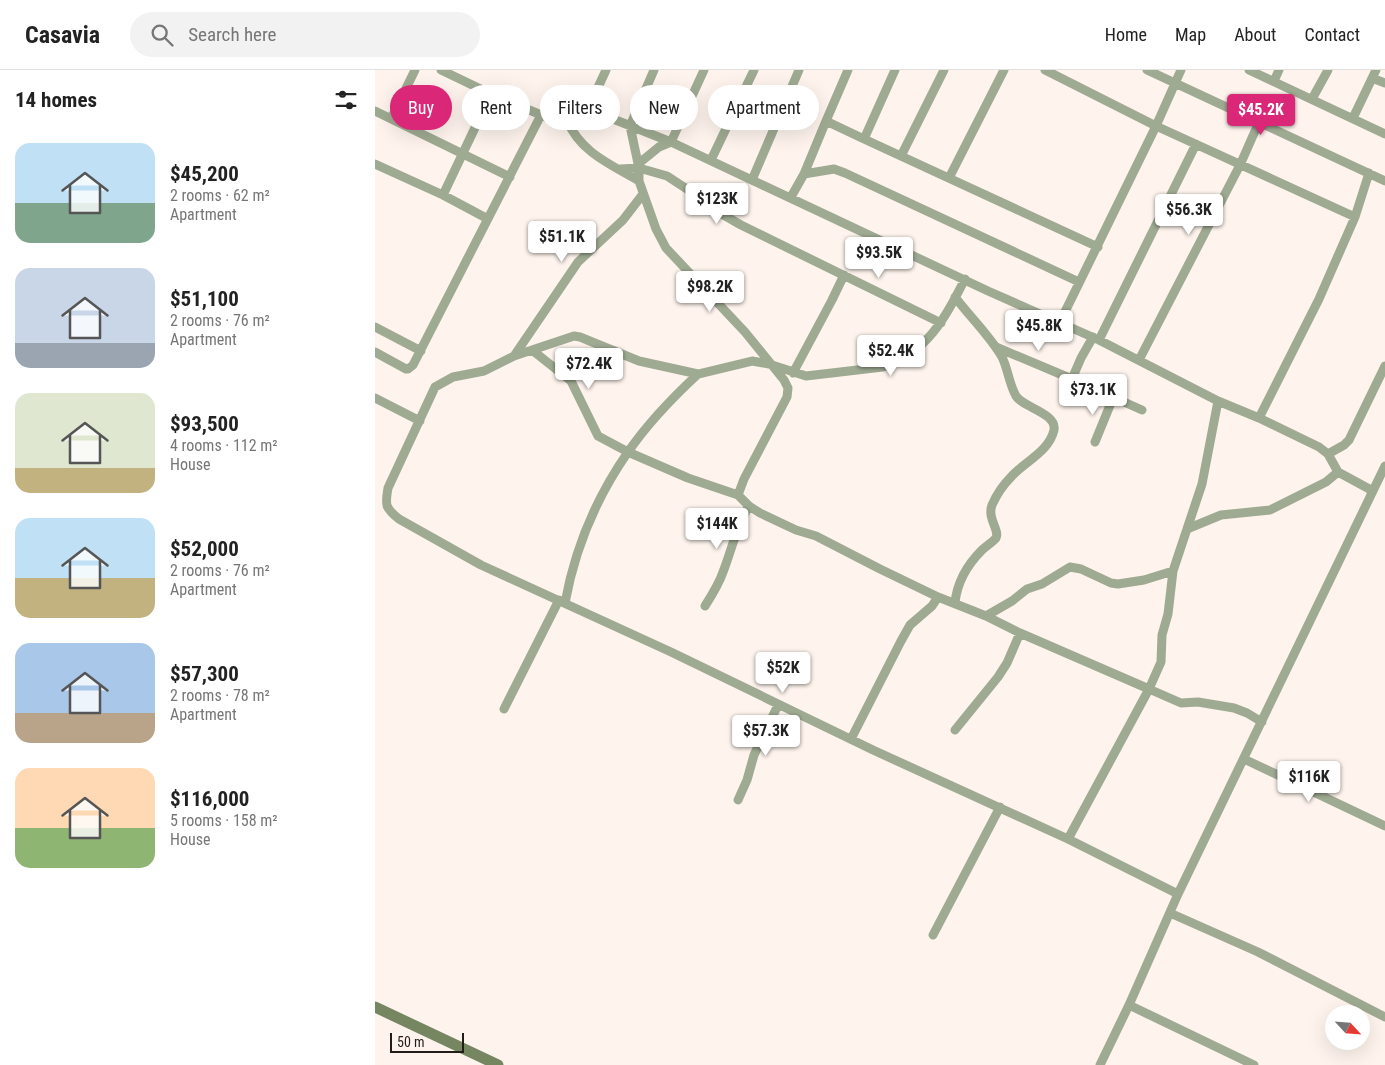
<!DOCTYPE html>
<html lang="en">
<head>
<meta charset="utf-8">
<style>
	body { margin:0; font-family:"Roboto Condensed",sans-serif; background:#f2f2f2; color:#222; height:100vh; display:flex; flex-direction:column; font-size:19px; white-space:nowrap }
	* { box-sizing:border-box; margin:0 }
	p { font-size:16px; color:#767676 }
	.icon { flex:none; width:28px; height:28px; fill:none; stroke:currentColor; stroke-width:2; stroke-linecap:round; stroke-linejoin:round }
	.map { position:relative; flex:1; overflow:hidden }
	.panel { display:flex; flex-direction:column; background:#fff; width:375px }
	.panel>* { flex:none }
	.top-card { position:absolute; left:15px; top:15px; width:475px; height:45px; display:flex; gap:10px }
	.needle { width:32px; rotate:116deg }
	.fabs { position:absolute; left:950px; top:935px; display:grid; gap:10px }
	.fabs a { display:grid; place-items:center; width:45px; height:45px; border-radius:50%; background:#fff; box-shadow:0 5px 20px #0002; font-size:25px }
	.scale { position:absolute; left:15px; bottom:12px; width:74px; box-sizing:border-box; padding-left:5px; border:2px solid #231d19; border-top:0; font-size:14px; line-height:18px; white-space:nowrap; color:#231d19; -webkit-text-stroke:4px #fef4ed; paint-order:stroke }
	.price { position:absolute; translate:-50% -42px; padding:0 11px; border-radius:5px; background:#fff; color:#222; font-size:16px; line-height:32px; filter:drop-shadow(0 1px 2px #0008) }
	.price::after { content:''; position:absolute; left:50%; top:30px; width:15px; height:11px; margin-left:-8px; background:inherit; clip-path:polygon(0 0,100% 0,50% 100%) }
	.price.selected { background:#db2777; color:#fff }
	ul { padding:0; list-style:none }
	li { display:flex; align-items:center; gap:15px; height:125px; padding:0 15px }
	li span { display:grid; place-items:center; flex:none; width:140px; height:100px; border-radius:15px; color:#555 }
	li>.icon { margin-inline-start:auto }
	span .icon { width:60px; height:60px; fill:#fffc; stroke-width:1 }
	li b { font-size:21px }
	h2 { display:flex; justify-content:space-between; align-items:center; height:60px; padding:0 15px; font-size:21px }
	.chip { padding:0 18px; border-radius:22px; background:#fff; box-shadow:0 5px 20px #0002; font-size:18px; line-height:45px }
	.chip.selected { background:#db2777; color:#fff }
	header { display:flex; align-items:center; gap:30px; box-sizing:border-box; height:70px; padding:0 25px; background:#fff; border-bottom:1px solid #e0e0e0 }
	header strong { font-size:24px }
	nav { display:flex; gap:28px; margin-inline-start:auto; font-size:18px }
	.search { width:350px; height:45px; background:#f2f2f2; display:flex; align-items:center; gap:12px; box-sizing:border-box; padding:0 18px; border-radius:28px; color:#767676; font-size:19px }
	main { display:flex; flex:1; min-height:0 }
	.map>svg:first-child { display:block }
	.lines { fill:none; stroke-linecap:round; stroke-linejoin:round }
	.minor { stroke:#9faa92; stroke-width:9 }
	.secondary { stroke:#758661; stroke-width:11 }
</style>
</head>
<body>
<header>
<strong>Casavia</strong>
<div class="search"><svg class="icon" aria-label="search" viewBox="0 0 24 24"><circle cx="10" cy="10" r="6"/><path d="M15 15l6 6"/></svg>Search here</div>
<nav><a>Home</a><a>Map</a><a>About</a><a>Contact</a></nav>
</header>
<main>
<section class="panel">
<h2>14 homes<svg class="icon" aria-label="filters" viewBox="0 0 24 24"><path d="M4 7h16M4 17h16"/><circle cx="9" cy="7" r="2"/><circle cx="15" cy="17" r="2"/></svg></h2>
<ul>
<li><span style="background:linear-gradient(#bfe0f5 60%,#7fa58c 0)"><svg class="icon" aria-label="home" viewBox="0 0 24 24"><path d="M3 11l9-7 9 7M6 9v11h12V9"/></svg></span><div><b>$45,200</b><p>2 rooms · 62 m²</p><p>Apartment</p></div></li>
<li><span style="background:linear-gradient(#c9d6e8 75%,#9aa5b1 0)"><svg class="icon" aria-label="home" viewBox="0 0 24 24"><path d="M3 11l9-7 9 7M6 9v11h12V9"/></svg></span><div><b>$51,100</b><p>2 rooms · 76 m²</p><p>Apartment</p></div></li>
<li><span style="background:linear-gradient(#dfe7d0 75%,#c2b280 0)"><svg class="icon" aria-label="home" viewBox="0 0 24 24"><path d="M3 11l9-7 9 7M6 9v11h12V9"/></svg></span><div><b>$93,500</b><p>4 rooms · 112 m²</p><p>House</p></div></li>
<li><span style="background:linear-gradient(#bfe0f5 60%,#c2b280 0)"><svg class="icon" aria-label="home" viewBox="0 0 24 24"><path d="M3 11l9-7 9 7M6 9v11h12V9"/></svg></span><div><b>$52,000</b><p>2 rooms · 76 m²</p><p>Apartment</p></div></li>
<li><span style="background:linear-gradient(#a9c7e8 70%,#b9a48a 0)"><svg class="icon" aria-label="home" viewBox="0 0 24 24"><path d="M3 11l9-7 9 7M6 9v11h12V9"/></svg></span><div><b>$57,300</b><p>2 rooms · 78 m²</p><p>Apartment</p></div></li>
<li><span style="background:linear-gradient(#ffd9b3 60%,#8fb573 0)"><svg class="icon" aria-label="home" viewBox="0 0 24 24"><path d="M3 11l9-7 9 7M6 9v11h12V9"/></svg></span><div><b>$116,000</b><p>5 rooms · 158 m²</p><p>House</p></div></li>
</ul>
</section>
<div class="map">
<svg width="1010" height="995" viewBox="0 0 1010 995">
	<rect width="100%" height="100%" fill="#fef4ed"/>
	<g class="lines">
		<path class="minor" d="M66,0L116,24L183,52L192,50L213,39L296,72L613,221L724,270L843,331L884,348L944,377L953,384L963,402L998,421
			M279,0L255,56L264,98V111L281,159L291,178L370,262L409,310L413,318L412,327L369,409L363,425
			M473,0L451,51L489,69L520,0
			M670,0L781,56L980,147
			M772,0L1010,111
			M874,0L1010,64
			M997,8L1010,13
			M899,11L904,0
			M937,29L953,0
			M213,39L231,0
			M0,41L135,107
			M978,48L1001,0
			M16,49L40,0
			M192,50C205,82 235,94 264,111
			M489,69L723,177
			M526,86L569,0
			M336,90L379,0
			M0,94L68,125L113,149
			M263,94L284,77L296,72L329,0
			M245,99L264,98L292,106L315,121L333,136L366,155L566,253
			M429,104L459,99L470,103L704,212
			M574,108L629,0
			M377,110L424,0
			M68,125L116,24
			M416,127L429,104L451,51
			M590,209C570,248 552,283 508,297L431,306L394,294L377,291L323,304L264,291L205,267L199,266L139,286L109,301L78,307L60,317L13,418C10,435 10,438 24,449L106,495L296,582L498,680L693,769L803,824
			M685,252L781,56L806,0
			M0,257L46,281
			M718,267L706,288L697,309L767,340
			M724,270L821,74
			M621,277L697,309
			M157,280L196,311L223,366L253,382C273,353 296,329 323,304
			M0,282L31,299H33L38,295L166,45
			M139,286L203,192L248,150L268,124
			M764,290L865,95L884,52
			M418,303L457,230L469,205
			M0,328L45,351
			M843,331L827,414L798,501L793,544L787,565L786,592L774,619L806,633L823,632L859,638L872,643L887,652
			M884,348L944,229L980,147L994,103
			M720,372L738,328
			M953,384L969,375L974,370L1010,296
			M812,459L846,445L895,440L951,412L963,402
			M190,533C200,478 221,428 253,382L313,408L363,425L374,436L385,443L421,460L441,466L505,499L563,527L611,546L645,563L774,619L693,769
			M580,533C582,512 592,495 607,480C611,476 618,472 621,468C625,460 612,449 617,435C621,426 629,414 636,407C649,392 674,382 679,360C682,343 647,337 641,326C634,314 633,299 627,287C615,266 595,247 580,227
			M330,536C337,525 344,514 348,502C357,479 361,457 374,436
			M611,546L637,531L652,519L667,514L695,497L706,499L736,513L743,514L769,510L798,501
			M129,639L184,530
			M580,660L623,607L632,593L645,563
			M476,669L526,571L535,555L557,536L563,527
			M869,689L1010,756
			M363,730L372,710L379,685L403,635
			M795,843L883,882L1010,947
			M558,865L625,737
			M754,935L879,995
			M725,995L754,935L803,824L1010,396"/>
		<path class="secondary" d="M0,937L123,995"/>
	</g>
</svg>
<div class="fabs">
<a><svg class="needle" viewBox="-14 -14 28 28"><path d="M0-13l5 13h-10z" fill="#e53935"/><path d="M0 13l5-13h-10z" fill="#767676"/></svg></a>
</div>
<div class="scale">50 m</div>
<b class="price selected" style="left:886px;top:66px">$45.2K</b>
<b class="price" style="left:342px;top:155px">$123K</b>
<b class="price" style="left:814px;top:166px">$56.3K</b>
<b class="price" style="left:187px;top:193px">$51.1K</b>
<b class="price" style="left:504px;top:209px">$93.5K</b>
<b class="price" style="left:335px;top:243px">$98.2K</b>
<b class="price" style="left:664px;top:282px">$45.8K</b>
<b class="price" style="left:516px;top:307px">$52.4K</b>
<b class="price" style="left:214px;top:320px">$72.4K</b>
<b class="price" style="left:718px;top:346px">$73.1K</b>
<b class="price" style="left:342px;top:480px">$144K</b>
<b class="price" style="left:408px;top:624px">$52K</b>
<b class="price" style="left:391px;top:687px">$57.3K</b>
<b class="price" style="left:934px;top:733px">$116K</b>
<div class="top-card">
<a class="chip selected">Buy</a>
<a class="chip">Rent</a>
<a class="chip">Filters</a>
<a class="chip">New</a>
<a class="chip">Apartment</a>
</div>
</div>
</main>
</body>
</html>
